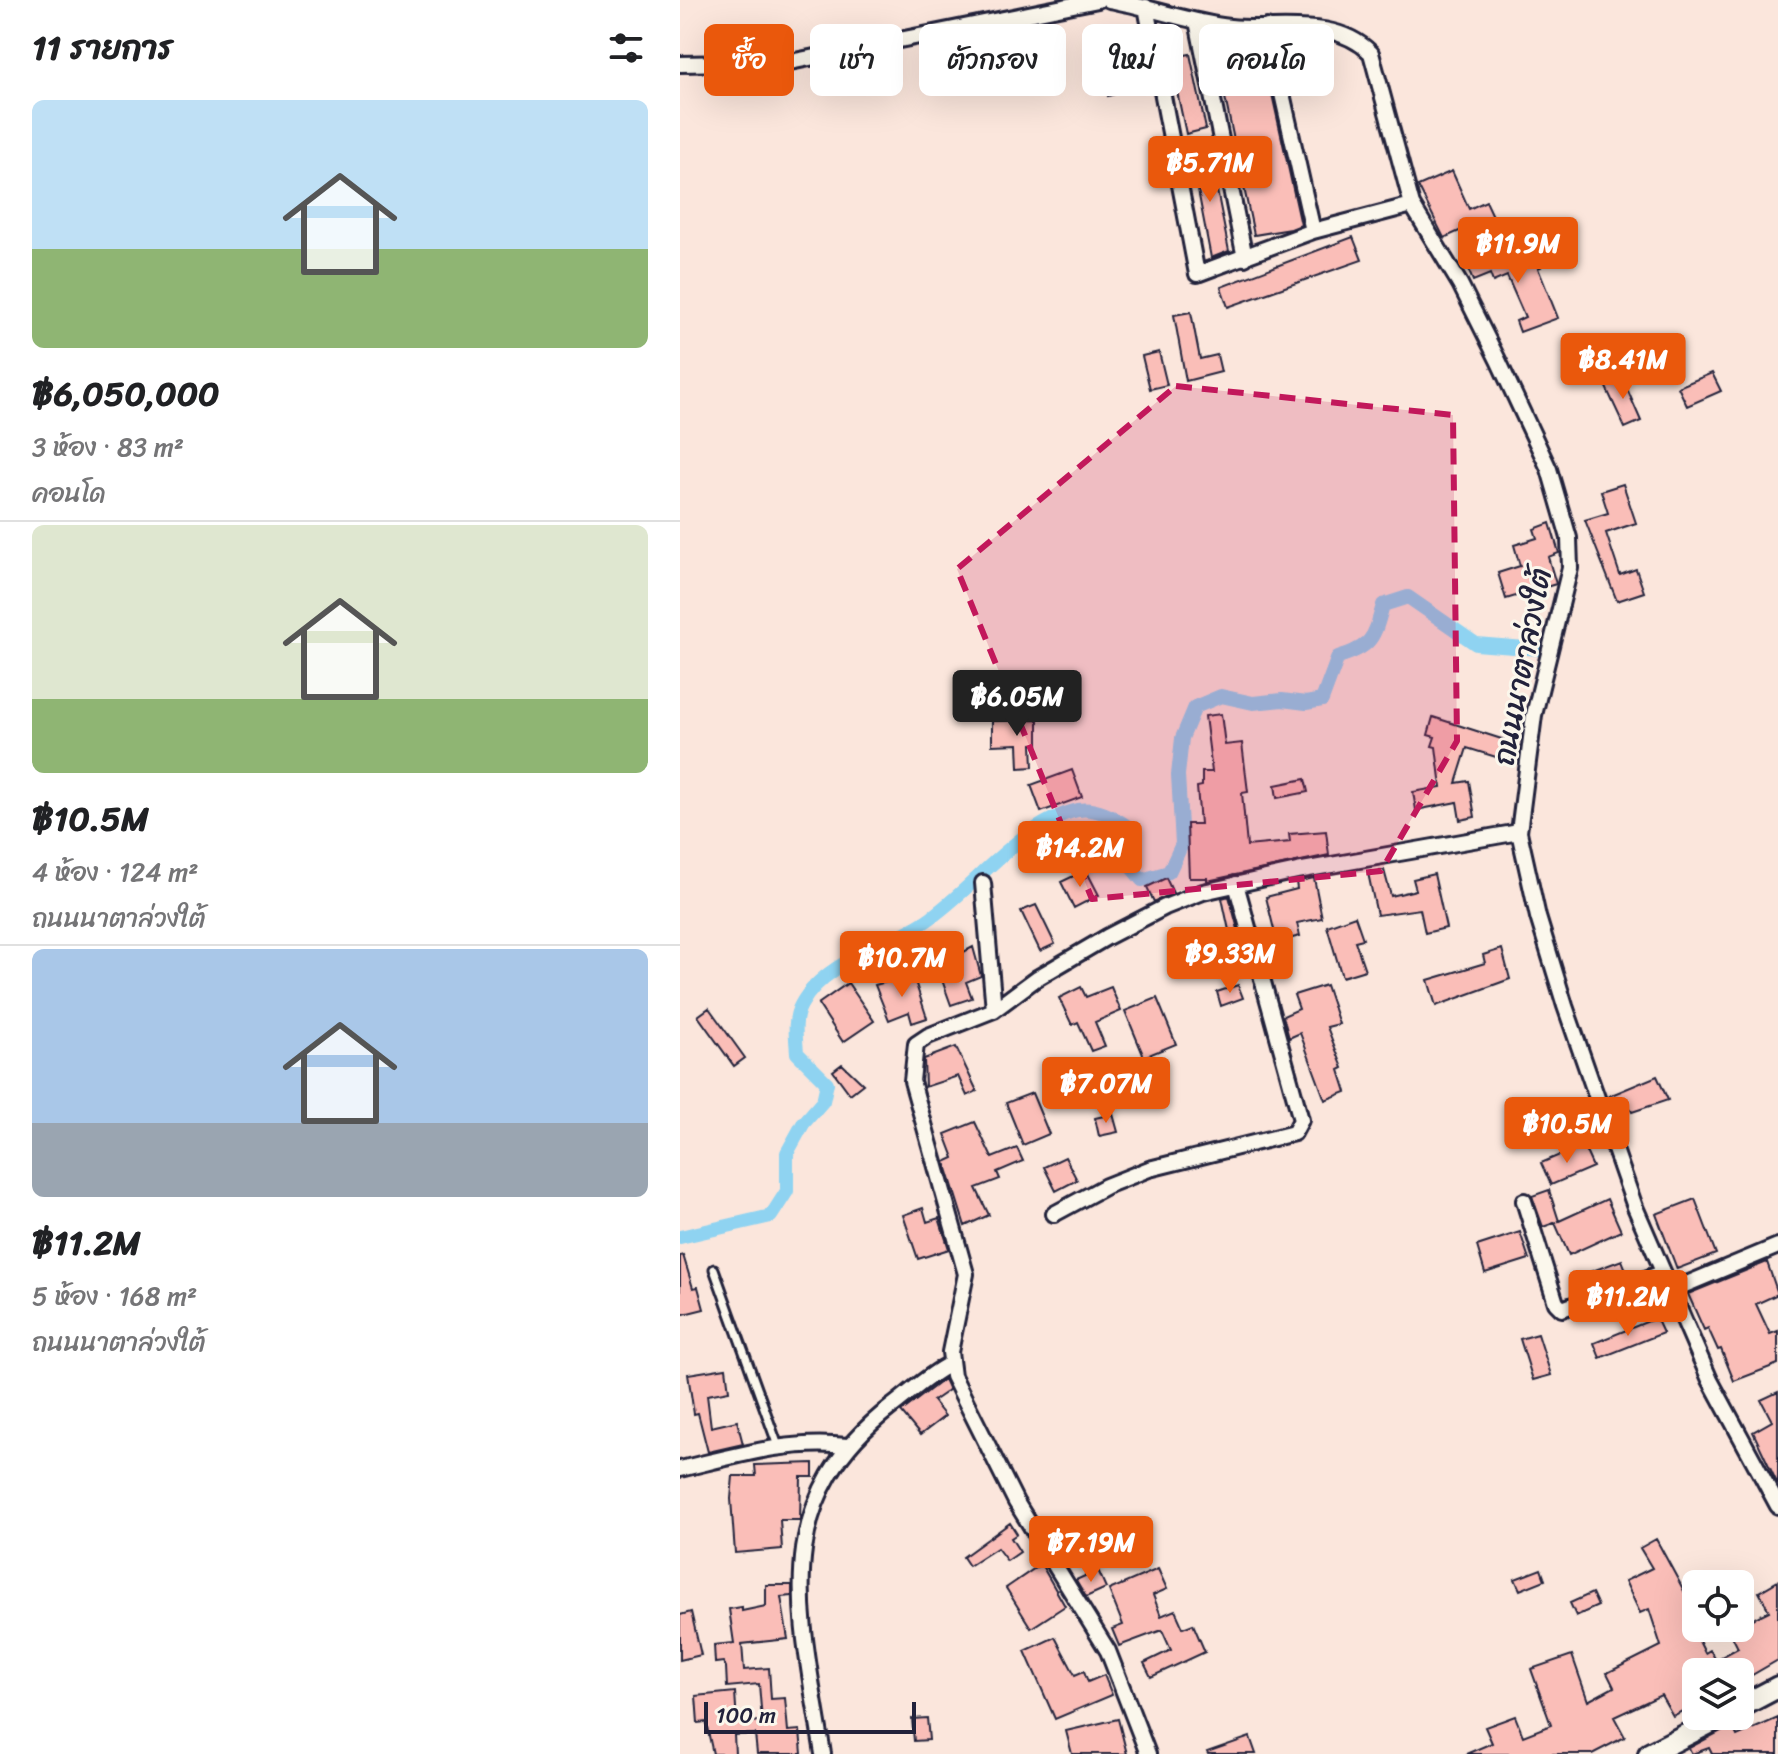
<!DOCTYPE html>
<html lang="th">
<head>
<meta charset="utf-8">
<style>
	body { margin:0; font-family:Sriracha,"Playpen Sans Thai",sans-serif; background:#f2f2f2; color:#202124; height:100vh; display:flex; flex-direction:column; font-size:30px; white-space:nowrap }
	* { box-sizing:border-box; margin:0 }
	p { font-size:26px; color:#757577 }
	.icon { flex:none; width:44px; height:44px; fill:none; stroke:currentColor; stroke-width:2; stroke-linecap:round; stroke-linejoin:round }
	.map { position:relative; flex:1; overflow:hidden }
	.panel { display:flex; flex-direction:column; background:#fff; width:680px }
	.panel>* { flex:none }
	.hud { position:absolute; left:24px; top:24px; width:760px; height:72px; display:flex; gap:16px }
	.buttons { position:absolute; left:1002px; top:1570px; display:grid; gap:16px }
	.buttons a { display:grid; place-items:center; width:72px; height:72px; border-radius:12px; background:#fff; box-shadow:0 8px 32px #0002; font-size:40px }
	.scale { position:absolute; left:24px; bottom:20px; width:212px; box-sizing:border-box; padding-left:8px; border:4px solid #22223b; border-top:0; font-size:22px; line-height:28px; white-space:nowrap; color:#22223b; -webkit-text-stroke:6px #fbf7ec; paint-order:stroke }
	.price { position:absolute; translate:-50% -68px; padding:0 18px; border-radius:8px; background:#ea580c; color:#fff; font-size:26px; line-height:52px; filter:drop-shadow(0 2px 4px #0008) }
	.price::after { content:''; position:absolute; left:50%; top:48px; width:24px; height:18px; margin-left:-12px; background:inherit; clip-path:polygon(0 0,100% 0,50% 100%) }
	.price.selected { background:#222; color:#fff }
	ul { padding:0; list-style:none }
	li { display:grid; align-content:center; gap:16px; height:424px; padding:0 32px }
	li+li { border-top:2px solid #e0e0e0 }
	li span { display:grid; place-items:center; height:248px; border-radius:12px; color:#555 }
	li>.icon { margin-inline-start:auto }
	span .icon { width:144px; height:144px; fill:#fffc; stroke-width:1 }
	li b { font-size:34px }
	h2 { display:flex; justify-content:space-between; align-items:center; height:96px; padding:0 32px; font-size:34px }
	.chip { padding:0 28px; border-radius:12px; background:#fff; box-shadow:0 8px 32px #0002; font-size:28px; line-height:72px }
	.chip.selected { background:#ea580c; color:#fff }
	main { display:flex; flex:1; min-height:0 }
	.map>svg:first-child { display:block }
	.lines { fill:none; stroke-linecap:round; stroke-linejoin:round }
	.canal { stroke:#8fd3f1; stroke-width:14 }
	.building { fill:#fabeb8; stroke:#22223b; stroke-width:2 }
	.lane-casing { stroke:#22223b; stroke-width:13 }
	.street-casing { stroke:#22223b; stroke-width:20 }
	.secondary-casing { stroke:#22223b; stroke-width:26 }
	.lane { stroke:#fbf7ec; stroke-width:7 }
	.street { stroke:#fbf7ec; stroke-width:14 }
	.secondary { stroke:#fbf7ec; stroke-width:20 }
	.marked { fill:#c2185b; fill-opacity:0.2; stroke:#c2185b; stroke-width:6; stroke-dasharray:16 10; stroke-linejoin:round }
	.labels { text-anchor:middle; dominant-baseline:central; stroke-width:6; stroke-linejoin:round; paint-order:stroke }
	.street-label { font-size:30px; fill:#22223b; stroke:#fbf7ec }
</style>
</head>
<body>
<main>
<section class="panel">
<h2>11 รายการ<svg class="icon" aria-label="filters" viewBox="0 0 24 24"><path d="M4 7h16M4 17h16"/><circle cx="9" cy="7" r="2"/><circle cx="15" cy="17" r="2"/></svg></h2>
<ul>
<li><span style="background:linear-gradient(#bfe0f5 60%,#8fb573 0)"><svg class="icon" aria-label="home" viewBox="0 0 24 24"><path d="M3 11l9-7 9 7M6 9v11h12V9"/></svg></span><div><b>฿6,050,000</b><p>3 ห้อง · 83 m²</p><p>คอนโด</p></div></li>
<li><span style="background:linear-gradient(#dfe7d0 70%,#8fb573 0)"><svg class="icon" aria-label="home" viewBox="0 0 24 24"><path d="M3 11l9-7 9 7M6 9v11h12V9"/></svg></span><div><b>฿10.5M</b><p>4 ห้อง · 124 m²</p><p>ถนนนาตาล่วงใต้</p></div></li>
<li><span style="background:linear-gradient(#a9c7e8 70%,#9aa5b1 0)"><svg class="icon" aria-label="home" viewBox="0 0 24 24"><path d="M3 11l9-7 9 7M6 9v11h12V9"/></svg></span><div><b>฿11.2M</b><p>5 ห้อง · 168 m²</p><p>ถนนนาตาล่วงใต้</p></div></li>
</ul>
</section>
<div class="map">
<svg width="1098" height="1754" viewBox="0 0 1098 1754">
	<rect width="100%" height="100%" fill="#fbe6dc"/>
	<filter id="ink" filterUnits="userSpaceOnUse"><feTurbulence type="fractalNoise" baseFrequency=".0125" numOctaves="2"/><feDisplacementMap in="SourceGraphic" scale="16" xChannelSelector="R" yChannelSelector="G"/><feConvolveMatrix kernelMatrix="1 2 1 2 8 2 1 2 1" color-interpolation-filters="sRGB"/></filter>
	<g filter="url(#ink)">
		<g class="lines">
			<path class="canal" d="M0,1237L91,1216L107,1191V1153L123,1124L143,1101L147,1083L117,1053C116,1037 113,1019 121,1005C144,961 207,947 246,921C294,889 340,823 398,810C416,807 434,817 448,827L447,862L462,880L489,872L502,844L498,775L502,738L515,707L541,696L573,703L602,700L626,703L642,700L658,657C692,647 694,638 703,605L728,597L796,644L872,650"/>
		</g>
		<path class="building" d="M439,25L442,38L458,34L462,53L452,55L459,87L428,96L427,91L418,93L415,76L423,74L417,45L427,43L424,28Z
			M553,44L562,72L586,67L621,225L611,229L574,235L535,50Z
			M510,54L526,129L506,134L490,58Z
			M529,150L549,251L531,258L511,154Z
			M772,171L789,209L806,201L813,216L764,238L738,186Z
			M673,237L682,260L548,307L541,287Z
			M820,247L828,265L856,254L861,267L858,268L878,318L840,332L836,321L845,317L827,276L813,282L810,274L793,281L785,262Z
			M511,312L520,359L537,355L541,372L506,381L494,315Z
			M479,352L487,385L470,389L462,356Z
			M1032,373L1041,391L1007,406L998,387Z
			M941,375L961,421L945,428L924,383Z
			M943,484L956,523L926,533L940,575L956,569L964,592L937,601L905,520L928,513L921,491Z
			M870,523L879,553L868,557L876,584L826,599L818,573L840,566L834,545L857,538L854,529Z
			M541,714L545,745L562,743L568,792L562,793L567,846L610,842L609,834L646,831L649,855L527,881V878H509L507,824H520L517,787L522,786V772H532L525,716Z
			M753,717L834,743L829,761L787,748L776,783L789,781L795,817L780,820L777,802L736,810L733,792L761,787L756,747L752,746L755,737L748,735Z
			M358,720V744H352L353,767L339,768L338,744L312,745V721Z
			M392,770L402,797L361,812L351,785Z
			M625,779L628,792L597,798L595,785Z
			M406,870L419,895L394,908L381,882Z
			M704,870L711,896L736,890L733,879L754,874L766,928L745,933L740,909L697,915L688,873Z
			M486,878L493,893L474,902L467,887Z
			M634,878L642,918L617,923L620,936L597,942L586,897L617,889L616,882Z
			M549,896L559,933L550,935L542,898Z
			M356,905L375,944L360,951L341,911Z
			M675,916L683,939L675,941L685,970L662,977L647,926Z
			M293,947L301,976L286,982L292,998L271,1005L257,966Z
			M822,949L830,979L756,1006L748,980L805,963L803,955Z
			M233,975L247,1018L232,1023L229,1012L209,1020L195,985Z
			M168,983L194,1021L163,1042L138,1004Z
			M558,985L563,998L541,1006L537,992Z
			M646,985L659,1024L647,1027L663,1068L659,1070L666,1092L645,1100L620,1033L609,1038L603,1016L619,1009L614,995Z
			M401,987L406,997L431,987L441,1011L415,1022L425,1046L411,1051L398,1022L392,1025L379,998Z
			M477,998L496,1044L464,1057L445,1011Z
			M29,1008L65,1058L54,1066L18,1016Z
			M276,1047L297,1091L287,1096L278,1076L245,1087L244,1059Z
			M162,1064L183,1084L170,1094L153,1071Z
			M977,1076L988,1100L952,1112L946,1101L935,1107L929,1096Z
			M352,1093L369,1134L343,1145L326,1103Z
			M433,1114L438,1132L419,1136L415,1118Z
			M295,1122L312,1158L337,1148L343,1161L317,1172L320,1179L296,1188L309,1215L285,1226L265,1162L274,1158L265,1134Z
			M903,1145L913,1167L871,1185L861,1163Z
			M385,1157L397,1180L376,1191L364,1167Z
			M869,1190L879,1221L927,1199L941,1231L889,1255L875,1223L877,1222L863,1227L852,1196Z
			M1015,1199L1036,1254L997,1269L976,1214Z
			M243,1208L247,1222L259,1218L269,1249L238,1259L223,1215Z
			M840,1232L849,1259L805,1273L797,1246Z
			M3,1255L13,1288L18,1287L24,1309L0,1315V1256Z
			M942,1260L948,1275L903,1291L896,1277Z
			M1087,1262L1098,1294L1076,1304L1090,1334L1098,1331V1364L1054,1381L1041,1349L1038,1350L1028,1328L1024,1330L1008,1294Z
			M976,1318L983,1333L920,1358L914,1343Z
			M858,1334L871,1375L853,1380L840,1339Z
			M46,1368L49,1391L27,1395L31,1427L57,1421L63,1444L28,1452L18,1413L14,1414L8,1374Z
			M264,1379L269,1390L253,1401L265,1416L240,1435L221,1412Z
			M1098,1392V1485L1073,1432L1092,1421L1081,1400Z
			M133,1463V1477H121L120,1520H100L102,1549L55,1553L51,1499L53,1476H76L75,1465Z
			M330,1523L337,1534L331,1538L340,1552L327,1561L317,1548L289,1566L283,1557Z
			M976,1539L1016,1613L1007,1617L1025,1653L1030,1650L1036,1660L1058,1648L1048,1628H1060V1603L1069,1621L1089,1611L1079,1592L1098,1581V1660L1060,1682V1672H1016V1704L993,1716L981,1695L934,1717L945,1737L912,1754H786L812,1743L805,1727L835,1716L843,1736L871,1725L851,1669L892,1655L908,1701L934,1687L927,1673L981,1646L969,1609L960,1613L945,1581L972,1568L960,1548Z
			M361,1564L385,1606L351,1628L326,1588Z
			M478,1569L487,1589L473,1595L481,1616L495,1610L503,1628L513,1624L525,1652L471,1677L464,1663L491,1650L482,1630L439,1646L432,1629L443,1625L429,1590Z
			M861,1569L865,1580L840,1590L835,1579Z
			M418,1570L426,1588L406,1597L396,1580Z
			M86,1585H112V1596L101,1597L108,1639L62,1644L64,1670L89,1668L91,1699L105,1698L108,1731L120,1730L122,1754H77L75,1734L54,1735L55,1754H33L26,1722L18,1723L16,1696L55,1692L57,1723L82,1721L79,1684L47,1687L46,1667L43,1662L35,1663L34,1645L54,1643L49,1609L62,1607V1611L86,1606Z
			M912,1593L918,1606L896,1616L890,1603Z
			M11,1612L21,1655L0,1660V1615Z
			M375,1637L395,1675L404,1671L408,1682L424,1675L432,1695L375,1719L345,1651Z
			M247,1718L249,1740L234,1741L232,1719Z
			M1098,1718V1754H1032L1029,1748L1012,1754L1009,1748L1052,1725L1057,1736Z
			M438,1719L447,1754H392L386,1731Z
			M570,1737L576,1754H528L527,1752Z"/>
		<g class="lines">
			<g class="lane-casing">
				<path id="lane" d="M34,1269L98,1446"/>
			</g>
			<g class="street-casing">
				<path id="street" d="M429,0C470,7 508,22 550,27C598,32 654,16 691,53L732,205L780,284L818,360L869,469L889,538L890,568L854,715L839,832L858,917L885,1006L955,1207L1030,1380L1098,1506
					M466,7L517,274L633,231L732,205
					M517,21L565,258
					M587,27L633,231
					M0,64L110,62L418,0
					M303,883L314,1010
					M844,1201L876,1303L882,1309L982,1273
					M374,1214L426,1186L469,1169L614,1133L621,1120L556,884
					M990,1291L1098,1246
					M0,1469C56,1456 109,1439 167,1446
					M143,1754C122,1619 86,1504 211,1407C231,1392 248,1375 270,1364
					M468,1754L428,1651L336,1502L273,1376L270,1352L286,1274L232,1081L236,1044L248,1036L314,1010L357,978L427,937L485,907L523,892L617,871L839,832"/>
			</g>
			<g class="secondary-casing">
				<path id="secondary" d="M1060,1707L1098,1687
					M969,1754L1043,1716"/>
			</g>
			<use href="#lane" class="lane"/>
			<use href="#street" class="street"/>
			<use href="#secondary" class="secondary"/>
		</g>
	</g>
	<path class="marked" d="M496,386L773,415L777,741L701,871L412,899L277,569Z"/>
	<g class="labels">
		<g class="street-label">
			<text transform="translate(842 667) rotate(-79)">ถนนนาตาล่วงใต้</text>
		</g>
	</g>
</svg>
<div class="buttons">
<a><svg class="icon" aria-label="locate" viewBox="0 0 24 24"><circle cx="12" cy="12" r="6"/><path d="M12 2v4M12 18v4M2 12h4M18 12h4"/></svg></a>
<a><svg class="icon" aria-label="layers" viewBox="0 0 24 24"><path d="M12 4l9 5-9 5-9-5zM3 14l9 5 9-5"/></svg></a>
</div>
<div class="scale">100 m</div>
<b class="price" style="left:530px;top:204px">฿5.71M</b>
<b class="price" style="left:838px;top:285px">฿11.9M</b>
<b class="price" style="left:943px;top:401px">฿8.41M</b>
<b class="price selected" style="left:337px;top:738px">฿6.05M</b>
<b class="price" style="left:400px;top:889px">฿14.2M</b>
<b class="price" style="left:550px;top:995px">฿9.33M</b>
<b class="price" style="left:222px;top:999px">฿10.7M</b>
<b class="price" style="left:426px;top:1125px">฿7.07M</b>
<b class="price" style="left:887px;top:1165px">฿10.5M</b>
<b class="price" style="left:948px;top:1338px">฿11.2M</b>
<b class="price" style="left:411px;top:1584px">฿7.19M</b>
<div class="hud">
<a class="chip selected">ซื้อ</a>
<a class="chip">เช่า</a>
<a class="chip">ตัวกรอง</a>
<a class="chip">ใหม่</a>
<a class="chip">คอนโด</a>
</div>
</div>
</main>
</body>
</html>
